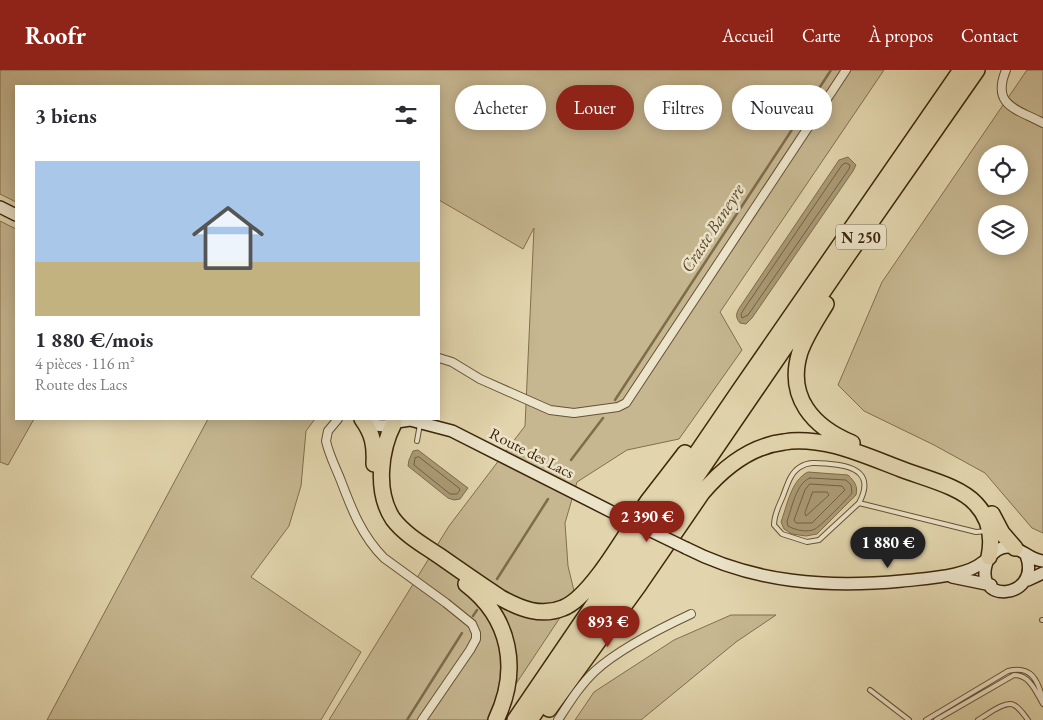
<!DOCTYPE html>
<html lang="fr">
<head>
<meta charset="utf-8">
<style>
	body { margin:0; font-family:"EB Garamond",serif; background:#f7f7f7; color:#2b2b33; height:100vh; display:flex; flex-direction:column; font-size:19px; white-space:nowrap }
	* { box-sizing:border-box; margin:0 }
	p { font-size:16px; color:#7c7c81 }
	.icon { flex:none; width:28px; height:28px; fill:none; stroke:currentColor; stroke-width:2; stroke-linecap:round; stroke-linejoin:round }
	.map { position:relative; flex:1; overflow:hidden }
	.drawer { position:absolute; left:15px; top:15px; width:425px; height:335px; display:flex; flex-direction:column; background:#fff; border-radius:0px; box-shadow:0 2px 12px #0003 }
	.drawer>* { flex:none }
	.banner { position:absolute; left:455px; top:15px; width:475px; height:45px; display:flex; gap:10px }
	.fabs { position:absolute; left:978px; top:75px; display:grid; gap:10px }
	.fabs a { display:grid; place-items:center; width:50px; height:50px; border-radius:50%; background:#fff; box-shadow:0 2px 12px #0003; font-size:25px }
	.price { position:absolute; translate:-50% -42px; padding:0 11px; border-radius:18px; background:#8f2418; color:#fff; font-size:16px; line-height:32px; filter:drop-shadow(0 1px 2px #0008) }
	.price::after { content:''; position:absolute; left:50%; top:30px; width:15px; height:11px; margin-left:-8px; background:inherit; clip-path:polygon(0 0,100% 0,50% 100%) }
	.price.current { background:#222; color:#fff }
	ul { padding:0; list-style:none }
	li { display:grid; align-content:center; gap:10px; height:265px; padding:0 20px }
	li span { display:grid; place-items:center; height:155px; border-radius:0px; color:#555 }
	li>.icon { margin-inline-start:auto }
	span .icon { width:90px; height:90px; fill:#fffc; stroke-width:1 }
	li b { font-size:21px }
	h2 { display:flex; justify-content:space-between; align-items:center; height:60px; padding:0 20px; font-size:21px }
	.chip { padding:0 18px; border-radius:22px; background:#fff; box-shadow:0 2px 12px #0003; font-size:18px; line-height:45px }
	.chip.current { background:#8f2418; color:#fff }
	header { display:flex; align-items:center; gap:30px; box-sizing:border-box; height:70px; padding:0 25px; background:#8f2418; color:#fff }
	header strong { font-size:24px }
	nav { display:flex; gap:28px; margin-inline-start:auto; font-size:18px }
	.map>svg:first-child { display:block }
	.green { fill:#c6b791; stroke:#826e4e; fill-rule:evenodd }
	.water { fill:#aa9a76; stroke:#7e6c4b }
	.lines { fill:none; stroke-linecap:round; stroke-linejoin:round }
	.shore { stroke:#746040; stroke-width:1 }
	.stream { stroke:#7e6c4b; stroke-width:2.5 }
	.lane-casing { stroke:#665233; stroke-width:6 }
	.street-casing { stroke:#665233; stroke-width:10 }
	.secondary-casing { stroke:#3d260a; stroke-width:14 }
	.highway-casing { stroke:#3d260a; stroke-width:18 }
	.lane { stroke:#ece4ca; stroke-width:4 }
	.street { stroke:#ece4ca; stroke-width:8 }
	.secondary { stroke:#ece4ca; stroke-width:11 }
	.highway { stroke:#e2d5ad; stroke-width:15 }
	.secondary-bridge-casing { stroke:#3d260a; stroke-width:14; stroke-linecap:butt }
	.secondary-bridge { stroke:#ece4ca; stroke-width:11 }
	.labels { text-anchor:middle; dominant-baseline:central; stroke-width:5; stroke-linejoin:round; paint-order:stroke }
	.shield { fill:#ece4ca; stroke:#725f44; stroke-width:1 }
	.shield-label { font-size:15px; font-weight:bold; fill:#3d260a }
	.street-label { font-size:16px; fill:#3d260a; stroke:#ece4ca }
	.water-label { font-size:18px; font-style:italic; fill:#5e492a; stroke:#ece4ca }
</style>
</head>
<body>
<header>
<strong>Roofr</strong>
<nav><a>Accueil</a><a>Carte</a><a>À propos</a><a>Contact</a></nav>
</header>
<div class="map">
<svg width="1043" height="650" viewBox="0 0 1043 650">
	<rect width="100%" height="100%" fill="#e2d5ad"/>
	<filter id="stains"><feTurbulence type="fractalNoise" baseFrequency=".004" numOctaves="4"/><feColorMatrix values="0 0 0 0 .2 0 0 0 0 .09 0 0 0 0 .02 0 0 0 .5 -.17"/></filter>
	<radialGradient id="worn" r=".72"><stop offset=".6" stop-color="#630" stop-opacity="0"/><stop offset="1" stop-color="#630" stop-opacity=".3"/></radialGradient>
	<path class="green" d="M0,0H884L720,242L742,280L679,369L627,380L577,412L565,453L568,496L575,525L492,650H329L449,456L525,356L534,158L523,179L439,130V16H16V132L0,124Z
		M1027,0H1043V463L1032,458L985,403L934,375L864,341L838,315L882,212ZM986,84H1019V116H986ZM986,144H1019V176H986Z
		M0,151L16,159V349H34L8,395L0,392Z
		M208,349H315L306,361L301,416L289,456L251,507L361,582L321,650H47Z
		M731,545H776L736,572L641,650H575L594,622L674,570Z"/>
	<path class="water" d="M848,87L856,95L853,101L752,248L746,254L740,253C735,247 736,243 740,237L839,90Z
		M418,380L468,418L460,429L454,430L448,428L408,396L409,390L413,381Z
		M808,402L848,405C855,412 858,416 856,425L817,464L806,466L792,464L784,459L781,452C787,436 791,410 808,402Z"/>
	<g class="lines">
		<path class="shore" d="M846,93L850,95L849,99L748,245L742,248L741,244L744,239L842,95Z
			M419,387L459,418L460,420L457,424H450L414,395L415,388Z
			M810,408L846,410L851,415L852,423C846,430 822,455 815,459C807,463 795,460 788,456L787,451C792,438 796,413 810,408Z
			M810,414L842,416L845,420L812,453H796L794,450L805,420Z
			M813,422H827L829,425L806,446L805,443Z"/>
		<path class="stream" d="M615,330L831,0
			M571,390L603,348
			M497,509L548,429
			M473,546L477,540
			M407,650L462,563"/>
		<g class="lane-casing">
			<path id="lane" d="M417,371L420,354
				M859,433C874,405 856,396 830,394C819,393 809,391 800,397C790,403 787,416 783,426C779,436 774,444 774,455L782,464L807,472L819,470L859,433L976,462L987,461
				M1042,550H1043
				M870,620L909,650
				M926,650L1008,601C1031,595 1038,610 1043,630
				M936,650L1014,605C1030,605 1036,622 1043,634
				M978,650C987,645 1005,630 1014,635C1020,638 1024,645 1028,650"/>
		</g>
		<g class="street-casing">
			<path id="street" d="M1006,0C991,36 1017,39 1043,53
				M439,288L452,292L480,309L550,340L574,343L618,337L626,333L846,0
				M338,349L328,361L326,371C329,385 336,398 341,411C352,440 362,466 384,488L446,533L472,554L476,563V569L470,580L422,650
				M558,650C569,633 580,615 595,601C619,579 661,558 691,544"/>
		</g>
		<g class="secondary-casing">
			<path id="secondary" d="M0,137L16,145
				M362,349C374,357 385,358 398,352
				M397,352L410,350L452,361L618,445
				M686,478C754,513 828,518 902,511C920,509 938,508 955,504C964,502 976,498 983,492C992,486 996,477 1008,477C1021,477 1029,490 1043,491
				M989,487C967,537 1043,530 1026,485
				M952,507L991,515
				M1028,510L1043,503"/>
		</g>
		<g class="highway-casing">
			<path id="highway" d="M826,234C817,249 806,265 800,282C786,327 813,357 852,373
				M362,349C373,364 375,376 374,394
				M394,353C380,380 375,422 393,449C405,465 425,476 441,487C461,501 481,515 501,528C521,539 541,547 563,538C592,527 629,458 648,431C660,415 673,399 685,383
				M992,444L1002,463L1015,478
				M466,514C511,548 520,600 496,650
				M549,639L639,515L702,423C724,397 750,376 784,372C801,369 820,372 837,376C859,382 880,391 901,399C924,408 960,416 976,434C990,449 993,468 989,487
				M515,650L739,321L961,0
				M530,650L848,185L977,0"/>
		</g>
		<use href="#lane" class="lane"/>
		<use href="#street" class="street"/>
		<use href="#secondary" class="secondary"/>
		<use href="#highway" class="highway"/>
		<g class="secondary-bridge-casing">
			<path id="secondary-bridge" d="M618,445L686,478"/>
		</g>
		<use href="#secondary-bridge" class="secondary-bridge"/>
	</g>
	<g class="labels">
		<rect class="shield" x="836" y="154.5" width="50" height="25" rx="4"/>
		<g class="shield-label">
			<text x="861" y="167">N 250</text>
		</g>
		<g class="street-label">
			<text transform="translate(532 383) rotate(27)">Route des Lacs</text>
		</g>
		<g class="water-label">
			<text transform="translate(712 158) rotate(-57)">Craste Baneyre</text>
		</g>
	</g>
	<rect width="100%" height="100%" filter="url(#stains)"/>
	<rect width="100%" height="100%" fill="url(#worn)"/>
</svg>
<div class="fabs">
<a><svg class="icon" aria-label="locate" viewBox="0 0 24 24"><circle cx="12" cy="12" r="6"/><path d="M12 2v4M12 18v4M2 12h4M18 12h4"/></svg></a>
<a><svg class="icon" aria-label="layers" viewBox="0 0 24 24"><path d="M12 4l9 5-9 5-9-5zM3 14l9 5 9-5"/></svg></a>
</div>
<b class="price" style="left:647px;top:473px">2 390 €</b>
<b class="price current" style="left:888px;top:499px">1 880 €</b>
<b class="price" style="left:608px;top:578px">893 €</b>
<div class="banner">
<a class="chip">Acheter</a>
<a class="chip current">Louer</a>
<a class="chip">Filtres</a>
<a class="chip">Nouveau</a>
</div>
<section class="drawer">
<h2>3 biens<svg class="icon" aria-label="filters" viewBox="0 0 24 24"><path d="M4 7h16M4 17h16"/><circle cx="9" cy="7" r="2"/><circle cx="15" cy="17" r="2"/></svg></h2>
<ul>
<li><span style="background:linear-gradient(#a9c7e8 65%,#c2b280 0)"><svg class="icon" aria-label="home" viewBox="0 0 24 24"><path d="M3 11l9-7 9 7M6 9v11h12V9"/></svg></span><div><b>1 880 €/mois</b><p>4 pièces · 116 m²</p><p>Route des Lacs</p></div></li>
</ul>
</section>
</div>
</body>
</html>
